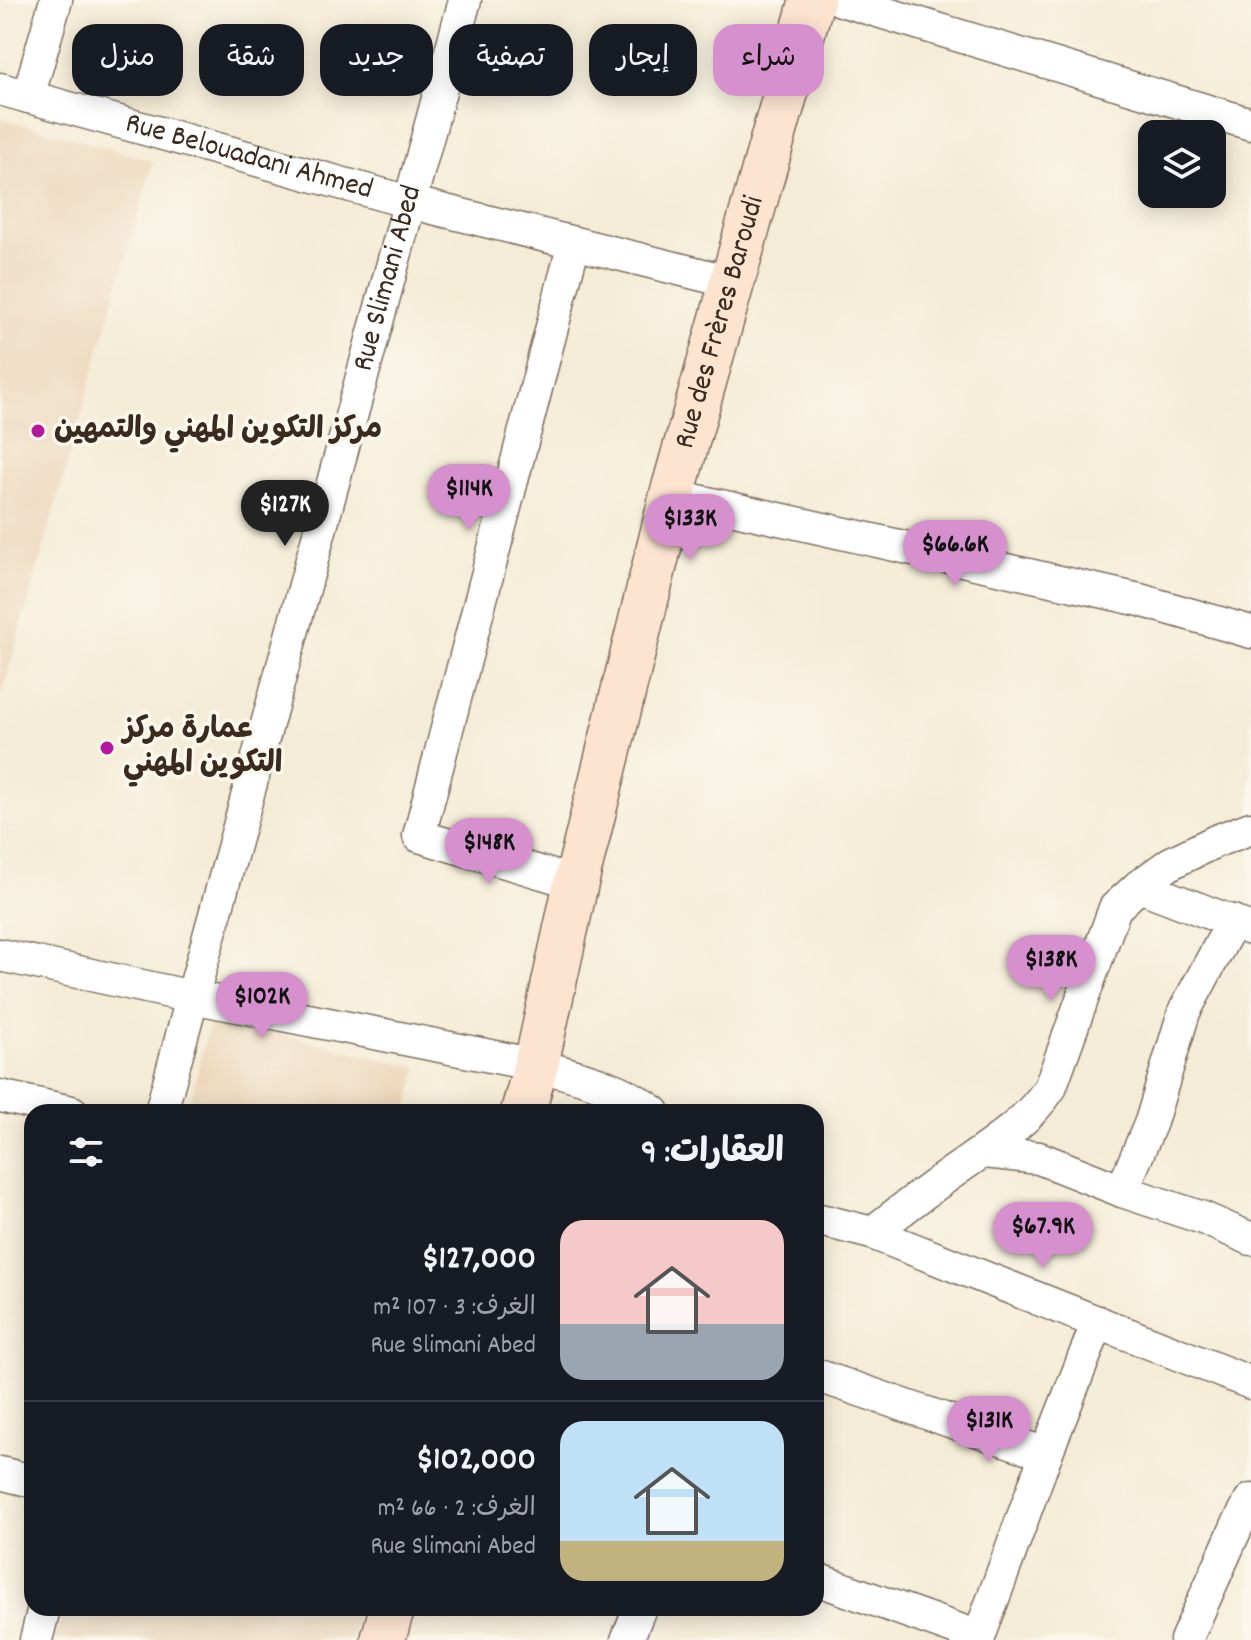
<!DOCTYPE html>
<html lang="ar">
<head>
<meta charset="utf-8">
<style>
	body { margin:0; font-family:Dekko,"Playpen Sans Arabic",sans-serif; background:#242831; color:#f1f3f6; direction:rtl; height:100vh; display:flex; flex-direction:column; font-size:30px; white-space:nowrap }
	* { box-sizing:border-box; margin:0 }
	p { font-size:26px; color:#9ea1a6 }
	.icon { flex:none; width:44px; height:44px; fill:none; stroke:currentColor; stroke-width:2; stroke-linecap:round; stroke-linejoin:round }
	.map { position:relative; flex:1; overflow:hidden; direction:ltr }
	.panel { position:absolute; left:24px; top:1104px; width:800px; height:512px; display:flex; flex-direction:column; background:#171b24; border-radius:24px; box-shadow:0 4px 20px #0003; direction:rtl }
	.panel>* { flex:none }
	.guide { position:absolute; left:24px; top:24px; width:800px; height:72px; direction:rtl; display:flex; gap:16px }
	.fabs { position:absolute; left:1138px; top:120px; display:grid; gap:16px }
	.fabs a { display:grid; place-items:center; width:88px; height:88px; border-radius:16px; background:#171b24; box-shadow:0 4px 20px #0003; font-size:40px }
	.price { position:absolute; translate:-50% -68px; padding:0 18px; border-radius:28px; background:#d690ce; color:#111; font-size:26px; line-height:52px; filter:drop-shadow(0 2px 4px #0008) }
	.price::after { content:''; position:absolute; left:50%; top:48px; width:24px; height:18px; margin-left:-12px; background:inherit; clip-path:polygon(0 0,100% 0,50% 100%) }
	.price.selected { background:#222; color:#fff }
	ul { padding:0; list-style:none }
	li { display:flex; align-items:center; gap:24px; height:200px; padding:0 40px }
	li+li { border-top:2px solid #363941 }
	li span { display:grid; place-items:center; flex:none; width:224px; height:160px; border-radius:24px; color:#555 }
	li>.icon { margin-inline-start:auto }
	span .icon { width:96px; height:96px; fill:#fffc; stroke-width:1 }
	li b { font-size:34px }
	h2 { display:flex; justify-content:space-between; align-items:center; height:96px; padding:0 40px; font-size:34px }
	.pill { padding:0 28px; border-radius:24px; background:#171b24; box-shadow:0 4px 20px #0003; font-size:28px; line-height:72px }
	.pill.selected { background:#d690ce; color:#111 }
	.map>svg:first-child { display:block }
	.built { fill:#edd7bb }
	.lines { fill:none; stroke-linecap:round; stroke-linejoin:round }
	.street-casing { stroke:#7c6e5e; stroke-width:35 }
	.secondary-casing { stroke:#7c6e5e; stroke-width:47 }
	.street { stroke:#fff; stroke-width:32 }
	.secondary { stroke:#fde4d1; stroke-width:44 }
	.poi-dot { fill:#b5179e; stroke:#fbf7ec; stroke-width:3 }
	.labels { text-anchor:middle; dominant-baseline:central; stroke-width:7; stroke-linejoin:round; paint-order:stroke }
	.street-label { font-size:30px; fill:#3b2a1e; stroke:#fbf7ec }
	.poi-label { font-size:30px; font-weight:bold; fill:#3b2a1e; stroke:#fbf7ec; text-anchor:start }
</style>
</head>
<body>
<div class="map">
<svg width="1251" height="1640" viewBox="0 0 1251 1640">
	<rect width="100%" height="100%" fill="#fbf7ec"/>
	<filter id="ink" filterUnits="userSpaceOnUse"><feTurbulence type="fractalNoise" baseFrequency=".0125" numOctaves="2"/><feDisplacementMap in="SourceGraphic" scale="16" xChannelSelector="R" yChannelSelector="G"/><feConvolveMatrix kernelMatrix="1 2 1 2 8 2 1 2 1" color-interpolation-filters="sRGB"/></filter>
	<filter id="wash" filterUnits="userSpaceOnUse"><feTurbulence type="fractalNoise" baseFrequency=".006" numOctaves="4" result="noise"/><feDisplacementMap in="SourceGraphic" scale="32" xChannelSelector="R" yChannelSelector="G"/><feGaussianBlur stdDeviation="1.8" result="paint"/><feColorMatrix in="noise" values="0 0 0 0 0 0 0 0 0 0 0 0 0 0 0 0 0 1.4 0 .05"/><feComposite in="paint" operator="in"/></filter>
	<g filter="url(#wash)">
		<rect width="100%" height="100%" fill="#f4ecd6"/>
		<path class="built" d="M0,118L153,161L0,701Z
			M211,1017L418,1068L407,1112H187Z
			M63,1608H359L350,1640H55Z"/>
	</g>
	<g filter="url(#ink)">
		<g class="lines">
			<g class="street-casing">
				<g id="street">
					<path d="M841,0L1251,124"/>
					<path id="s1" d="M0,89L409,202L731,282"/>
					<path d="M28,97L56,0"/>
					<path d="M574,243L419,836L576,883"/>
					<path d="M672,495L1140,600L1251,632"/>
					<path d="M1139,886L1251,929"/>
					<path d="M0,955L192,997L536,1065C577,1076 619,1086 654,1112"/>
					<path d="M0,1096L72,1112"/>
					<path id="s2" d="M161,1112L465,0"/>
					<path d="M984,1152L1039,1158L1122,1191L1203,1218L1251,1239"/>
					<path d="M1122,1191L1151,1122L1184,1012L1233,921"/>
					<path d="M816,1219L872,1233L1251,1383"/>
					<path d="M872,1233C896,1214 921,1195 946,1177C983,1150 1024,1127 1050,1088L1115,908L1139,886L1171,863L1216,841L1251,828"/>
					<path d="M816,1375L1046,1454L978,1640"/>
					<path d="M1046,1454L1098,1322"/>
					<path d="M0,1473L32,1481"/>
					<path d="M816,1579L979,1637"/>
					<path d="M36,1640L44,1608"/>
					<path d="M627,1640L640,1608"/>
					<path d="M1186,1640L1237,1526L1251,1500"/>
				</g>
			</g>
			<g class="secondary-casing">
				<g id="secondary">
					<path id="s3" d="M523,1112L536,1065L576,883L672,495L812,0"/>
					<path d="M383,1640L392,1608"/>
				</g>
			</g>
			<use href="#street" class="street"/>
			<use href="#secondary" class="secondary"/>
		</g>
	</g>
	<g class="poi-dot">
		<circle cx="38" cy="431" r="8"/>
		<circle cx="107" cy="748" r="8"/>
	</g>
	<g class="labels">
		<g class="street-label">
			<text stroke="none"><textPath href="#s1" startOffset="258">Rue Belouadani Ahmed</textPath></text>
			<text stroke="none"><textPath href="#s2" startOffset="864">Rue Slimani Abed</textPath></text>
			<text stroke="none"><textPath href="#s3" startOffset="814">Rue des Frères Baroudi</textPath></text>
		</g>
		<g class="poi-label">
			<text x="54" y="431">مركز التكوين المهني والتمهين</text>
			<text x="123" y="731">عمارة مركز<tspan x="123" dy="34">التكوين المهني</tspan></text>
		</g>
	</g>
</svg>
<div class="fabs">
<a><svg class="icon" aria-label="layers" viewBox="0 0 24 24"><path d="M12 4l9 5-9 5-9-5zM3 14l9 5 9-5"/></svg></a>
</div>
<b class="price" style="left:469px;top:532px">$114K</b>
<b class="price selected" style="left:285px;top:548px">$127K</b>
<b class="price" style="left:690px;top:562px">$133K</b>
<b class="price" style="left:955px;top:588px">$66.6K</b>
<b class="price" style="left:489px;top:886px">$148K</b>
<b class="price" style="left:1051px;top:1003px">$138K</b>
<b class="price" style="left:262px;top:1040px">$102K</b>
<b class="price" style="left:1043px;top:1270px">$67.9K</b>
<b class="price" style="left:989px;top:1464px">$131K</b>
<div class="guide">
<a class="pill selected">شراء</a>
<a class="pill">إيجار</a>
<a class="pill">تصفية</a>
<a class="pill">جديد</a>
<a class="pill">شقة</a>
<a class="pill">منزل</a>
</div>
<section class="panel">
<h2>العقارات: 9<svg class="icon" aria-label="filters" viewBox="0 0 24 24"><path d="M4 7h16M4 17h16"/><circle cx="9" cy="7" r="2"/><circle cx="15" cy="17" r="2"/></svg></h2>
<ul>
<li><span style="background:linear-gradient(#f6c9c9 65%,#9aa5b1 0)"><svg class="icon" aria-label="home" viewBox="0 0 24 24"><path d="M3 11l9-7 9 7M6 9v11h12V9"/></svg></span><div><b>$127,000</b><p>الغرف: 3 · 107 m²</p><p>Rue Slimani Abed</p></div></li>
<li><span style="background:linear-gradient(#bfe0f5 75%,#c2b280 0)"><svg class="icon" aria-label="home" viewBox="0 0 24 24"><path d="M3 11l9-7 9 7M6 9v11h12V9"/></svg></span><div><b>$102,000</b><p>الغرف: 2 · 66 m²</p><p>Rue Slimani Abed</p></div></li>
</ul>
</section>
</div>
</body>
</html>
